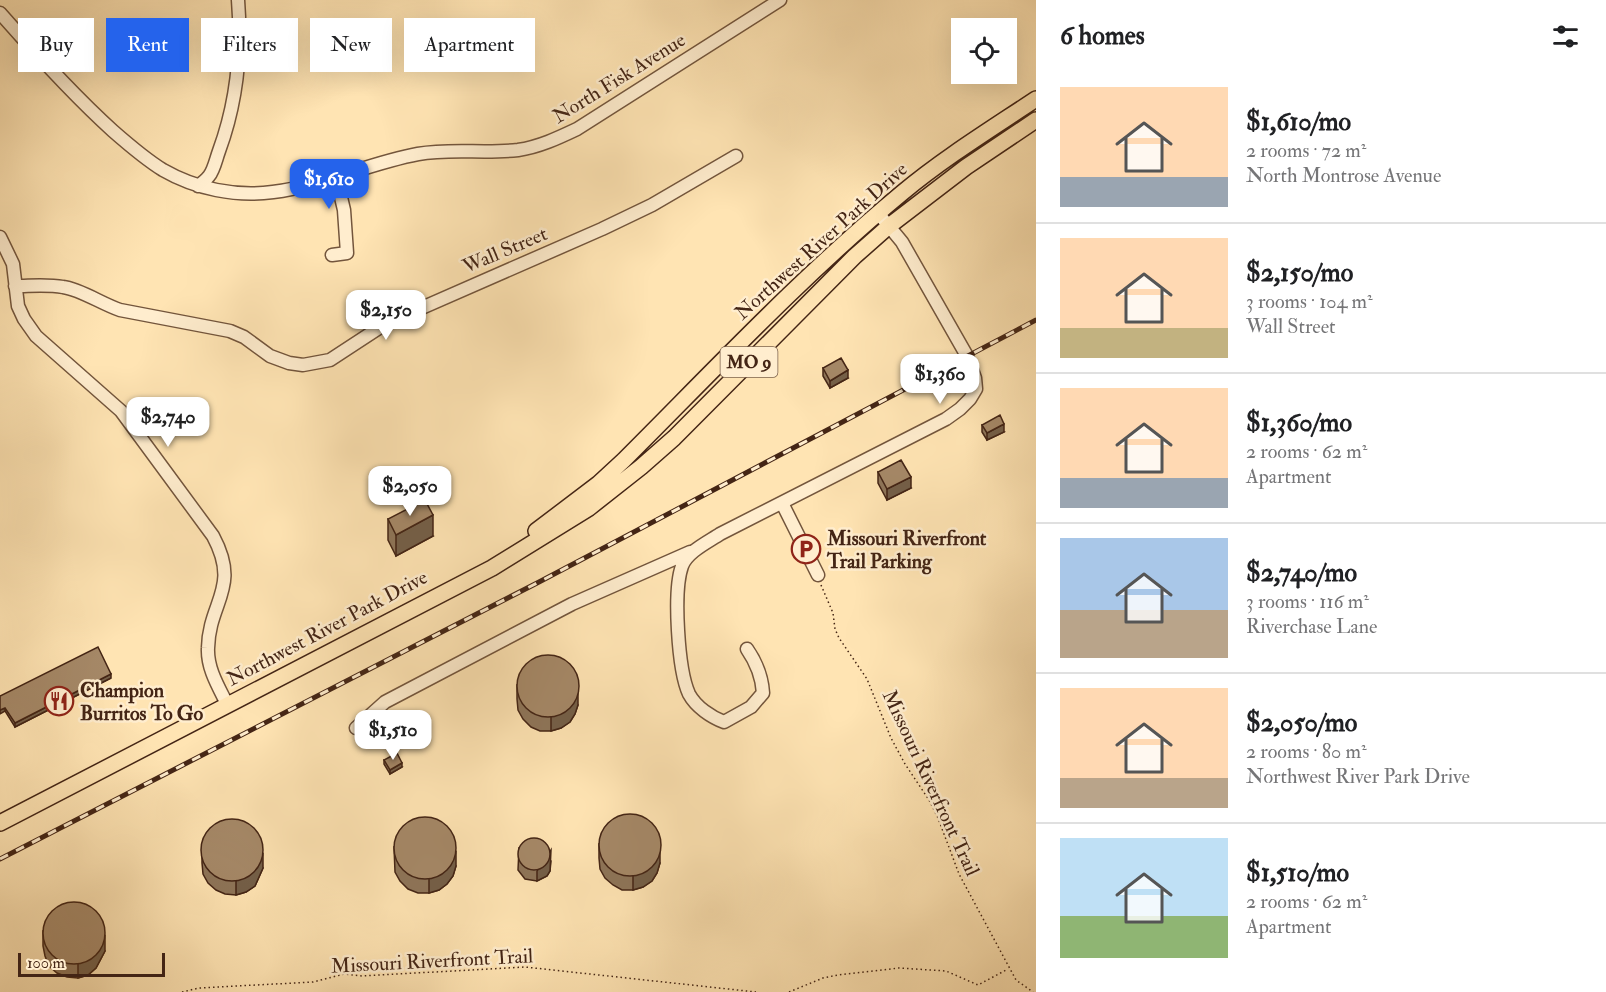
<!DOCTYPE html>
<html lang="en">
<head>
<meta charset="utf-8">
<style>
	body { margin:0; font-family:"IM FELL Double Pica",serif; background:#f6f6f6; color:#202124; height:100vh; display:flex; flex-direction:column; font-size:22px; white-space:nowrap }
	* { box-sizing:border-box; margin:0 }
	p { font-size:20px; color:#757577 }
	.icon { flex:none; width:33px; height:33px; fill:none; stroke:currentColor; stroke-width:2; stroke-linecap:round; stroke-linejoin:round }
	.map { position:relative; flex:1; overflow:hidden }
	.details { display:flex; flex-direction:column; background:#fff; width:570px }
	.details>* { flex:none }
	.guide { position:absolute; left:18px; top:18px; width:570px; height:54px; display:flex; gap:12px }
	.tools { position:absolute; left:951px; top:18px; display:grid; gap:12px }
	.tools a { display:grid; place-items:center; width:66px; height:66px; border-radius:0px; background:#fff; box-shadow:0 6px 24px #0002; font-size:30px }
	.scale { position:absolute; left:18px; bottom:15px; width:147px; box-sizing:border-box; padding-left:6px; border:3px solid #442515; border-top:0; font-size:16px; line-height:21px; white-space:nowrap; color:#442515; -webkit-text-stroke:4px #ffedce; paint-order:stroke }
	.price { position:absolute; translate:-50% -51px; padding:0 14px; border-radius:12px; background:#fff; color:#222; font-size:20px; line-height:39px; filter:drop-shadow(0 2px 3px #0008) }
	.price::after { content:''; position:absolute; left:50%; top:36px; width:18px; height:14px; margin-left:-9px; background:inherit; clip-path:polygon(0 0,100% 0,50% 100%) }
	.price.current { background:#2563eb; color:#fff }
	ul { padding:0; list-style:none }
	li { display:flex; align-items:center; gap:18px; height:150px; padding:0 24px }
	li+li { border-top:2px solid #e0e0e0 }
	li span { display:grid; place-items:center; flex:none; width:168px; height:120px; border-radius:0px; color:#555 }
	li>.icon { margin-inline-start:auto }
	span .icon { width:72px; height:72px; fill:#fffc; stroke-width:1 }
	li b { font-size:26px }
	h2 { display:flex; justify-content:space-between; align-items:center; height:72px; padding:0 24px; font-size:26px }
	.pill { padding:0 21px; border-radius:0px; background:#fff; box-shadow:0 6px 24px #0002; font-size:21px; line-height:54px }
	.pill.current { background:#2563eb; color:#fff }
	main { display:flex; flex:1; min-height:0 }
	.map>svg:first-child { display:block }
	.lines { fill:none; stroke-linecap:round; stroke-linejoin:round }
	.minor-casing { stroke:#73553c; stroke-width:15 }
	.major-casing { stroke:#442515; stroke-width:18 }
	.path { stroke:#442515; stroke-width:1.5; stroke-dasharray:1.5 3; stroke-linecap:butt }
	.minor { stroke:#ffedce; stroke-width:12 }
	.major { stroke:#ffe4b3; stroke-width:15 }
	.rail-casing { stroke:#442515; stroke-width:5 }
	.rail { stroke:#ffedce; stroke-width:3; stroke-dasharray:9; stroke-linecap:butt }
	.wall { fill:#8e7559; stroke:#442515; stroke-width:1.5 }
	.shaded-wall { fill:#745f48; stroke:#442515; stroke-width:1.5 }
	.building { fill:#a58867; stroke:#442515; stroke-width:1.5 }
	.labels { text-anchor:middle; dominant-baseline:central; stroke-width:5; stroke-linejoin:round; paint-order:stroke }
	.shield { fill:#ffedce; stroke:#7c614c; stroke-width:1.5 }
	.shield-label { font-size:18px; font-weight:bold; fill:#442515 }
	.street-label { font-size:20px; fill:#442515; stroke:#ffedce }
	.poi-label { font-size:20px; font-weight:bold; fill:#442515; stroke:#ffedce; text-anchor:start }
</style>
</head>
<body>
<main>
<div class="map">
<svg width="1036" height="992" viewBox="0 0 1036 992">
	<rect width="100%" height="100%" fill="#ffe4b3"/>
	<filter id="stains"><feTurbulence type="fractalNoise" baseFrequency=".00333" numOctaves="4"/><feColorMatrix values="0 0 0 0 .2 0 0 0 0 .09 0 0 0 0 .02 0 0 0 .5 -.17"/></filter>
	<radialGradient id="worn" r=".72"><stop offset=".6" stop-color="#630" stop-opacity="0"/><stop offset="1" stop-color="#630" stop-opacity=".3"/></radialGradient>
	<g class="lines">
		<g class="minor-casing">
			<path id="minor" d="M0,13C36,54 72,94 113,131C129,145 145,159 163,170C196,189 236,197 273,192C322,186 369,163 418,154C451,148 484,154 518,150C539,147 558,138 577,129L780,0
				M198,186C202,183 206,180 209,176C214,170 216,159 219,151C237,102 242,51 238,0
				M0,237L13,264L18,306L24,319L36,336L121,411L213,536C241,588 209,601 208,648C207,668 218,686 227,704
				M332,255L347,253L344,210L336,176
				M15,286C30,286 47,284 63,287C80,289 102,304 120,310L230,331L244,337L270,356L289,363L303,365L330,360L385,324L602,229L652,205L736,156
				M782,503L818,575
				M747,649C756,662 762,677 763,693L751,707L724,722C711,717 696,707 689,694C678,670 673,591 682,566C687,552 708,542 720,534L946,419L960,409L970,399L976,389L975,378L967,356L902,242L878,213
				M356,728L385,702L572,604L690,552"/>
		</g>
		<g class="major-casing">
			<path id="major" d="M536,531L598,484L624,460C715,369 803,275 902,193C944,158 991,129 1036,99
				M0,823L492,568L589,508L641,467L674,438L855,256L889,226L966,167L1036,120"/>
		</g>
		<path class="path" d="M821,585L833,613L835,629L839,638L867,679L891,738L905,764L929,800L938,818L959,874L1016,980L1033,992
			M182,992L199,988L313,982L344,974L362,976L525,967L756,992
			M789,992L823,978L838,975L899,968L946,971L978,985L1008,969"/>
		<use href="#minor" class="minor"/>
		<use href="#major" class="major"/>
		<g class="rail-casing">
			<path id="rail" d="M0,859L539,582L1036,320"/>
		</g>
		<use href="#rail" class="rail"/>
	</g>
	<path class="wall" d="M823,368L848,378L830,388L823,376Z
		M982,425L1004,432L987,440L982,432Z
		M878,472L911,488L887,500L878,483Z
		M388,519L433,536L396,556L388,540Z
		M111,678L15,727L5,711L0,696Z
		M517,685L578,705L575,714L570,722L561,728L551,731H540L531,727L523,719L518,710L517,699Z
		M384,760L402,767L390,774L384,764Z
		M599,844L660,863L657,873L652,881L643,887L633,890H622L613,885L605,878L600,869L599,858Z
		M394,847L456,866L453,876L447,884L439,890L429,893H418L408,889L400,881L395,872Z
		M519,848L551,861L550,871L547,876L537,881L525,879L518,870Z
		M202,849L263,868L255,886L246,892L236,895L225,894L216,890L208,883L203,874L202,863Z
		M43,931L105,951L96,968L88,975L78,978L67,977L57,973L49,966L45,956L43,946Z"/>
	<path class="shaded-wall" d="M848,370V378L830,388V381Z
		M1004,424V432L987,440V433Z
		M911,477V488L887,500V489Z
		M433,515V536L396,556V535Z
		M111,674V678L15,727V723Z
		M578,690V705L575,714L570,722L561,728L551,731V717Z
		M5,708V711L0,714V710Z
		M402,763V767L390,774V770Z
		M660,849V863L657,873L652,881L643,887L633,890V876Z
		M551,850L550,871L547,876L537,881V871Z
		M456,852V866L453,876L447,884L439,890L429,893V879Z
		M263,854V868L255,886L246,892L236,895V881Z
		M105,936V951L96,968L88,975L78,978V963Z"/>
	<path class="building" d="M841,358L848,370L830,381L823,368Z
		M1000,415L1004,424L987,433L982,425Z
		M901,460L911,477L887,489L878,472Z
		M425,500L433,515L396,535L388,519Z
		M98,647L111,674L15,723L5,708L0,710V696Z
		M517 686a31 31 0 1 1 62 0a31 31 0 1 1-62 0Z
		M397,753L402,763L390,770L384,760Z
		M599 845a31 31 0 1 1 62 0a31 31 0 1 1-62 0Z
		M394 848a31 31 0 1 1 62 0a31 31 0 1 1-62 0Z
		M201 850a31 31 0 1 1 62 0a31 31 0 1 1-62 0Z
		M518 854a16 16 0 1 1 32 0a16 16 0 1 1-32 0Z
		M43 933a31 31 0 1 1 62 0a31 31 0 1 1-62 0Z"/>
	<defs>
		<g id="parking-ring" transform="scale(1.5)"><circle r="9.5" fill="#ffedce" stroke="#8f2418" stroke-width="1.5"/><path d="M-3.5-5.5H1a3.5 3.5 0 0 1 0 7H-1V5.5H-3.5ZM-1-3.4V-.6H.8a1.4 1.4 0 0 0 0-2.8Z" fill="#8f2418"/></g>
		<g id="restaurant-ring" transform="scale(1.5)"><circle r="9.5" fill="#ffedce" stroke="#8f2418" stroke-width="1.5"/><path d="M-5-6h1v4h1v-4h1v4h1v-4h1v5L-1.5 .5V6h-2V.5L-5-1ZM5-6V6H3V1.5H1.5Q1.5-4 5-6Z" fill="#8f2418"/></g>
	</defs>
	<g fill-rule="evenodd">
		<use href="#parking-ring" x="806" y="549"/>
		<use href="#restaurant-ring" x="59" y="701"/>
	</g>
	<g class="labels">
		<rect class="shield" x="720.5" y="347" width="57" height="30" rx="4.5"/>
		<g class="shield-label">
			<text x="749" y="362">MO 9</text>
		</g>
		<g class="street-label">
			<text transform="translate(619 78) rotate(-32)">North Fisk Avenue</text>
			<text transform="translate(821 241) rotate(-42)">Northwest River Park Drive</text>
			<text transform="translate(505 250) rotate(-23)">Wall Street</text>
			<text transform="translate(327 628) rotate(-28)">Northwest River Park Drive</text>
			<text transform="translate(931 783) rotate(65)">Missouri Riverfront Trail</text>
			<text transform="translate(432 961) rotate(-3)">Missouri Riverfront Trail</text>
		</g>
		<g class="poi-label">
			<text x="827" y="538">Missouri Riverfront<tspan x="827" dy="23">Trail Parking</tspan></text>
			<text x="80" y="690">Champion<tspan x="80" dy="23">Burritos To Go</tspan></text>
		</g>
	</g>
	<rect width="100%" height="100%" filter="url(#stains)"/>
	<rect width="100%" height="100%" fill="url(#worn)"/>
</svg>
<div class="tools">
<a><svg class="icon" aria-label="locate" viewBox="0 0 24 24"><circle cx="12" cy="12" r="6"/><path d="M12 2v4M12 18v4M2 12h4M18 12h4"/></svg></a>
</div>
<div class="scale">100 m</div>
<b class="price current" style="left:329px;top:210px">$1,610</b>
<b class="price" style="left:386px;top:341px">$2,150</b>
<b class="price" style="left:940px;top:405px">$1,360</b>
<b class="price" style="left:168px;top:448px">$2,740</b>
<b class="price" style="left:410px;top:517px">$2,050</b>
<b class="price" style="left:393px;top:761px">$1,510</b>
<div class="guide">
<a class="pill">Buy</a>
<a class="pill current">Rent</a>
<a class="pill">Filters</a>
<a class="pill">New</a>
<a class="pill">Apartment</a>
</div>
</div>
<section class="details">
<h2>6 homes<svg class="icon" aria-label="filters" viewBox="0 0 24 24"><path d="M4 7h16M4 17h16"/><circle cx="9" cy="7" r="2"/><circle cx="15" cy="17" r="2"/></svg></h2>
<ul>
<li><span style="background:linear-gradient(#ffd9b3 75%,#9aa5b1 0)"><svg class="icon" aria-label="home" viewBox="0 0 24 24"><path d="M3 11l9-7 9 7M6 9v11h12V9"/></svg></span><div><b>$1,610/mo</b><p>2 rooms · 72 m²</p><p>North Montrose Avenue</p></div></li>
<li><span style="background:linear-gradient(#ffd9b3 75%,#c2b280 0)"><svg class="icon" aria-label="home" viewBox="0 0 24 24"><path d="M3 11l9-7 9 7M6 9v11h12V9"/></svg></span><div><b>$2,150/mo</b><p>3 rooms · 104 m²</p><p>Wall Street</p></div></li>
<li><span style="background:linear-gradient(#ffd9b3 75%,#9aa5b1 0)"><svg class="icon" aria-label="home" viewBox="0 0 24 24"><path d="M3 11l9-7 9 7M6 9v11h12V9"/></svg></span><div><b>$1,360/mo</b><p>2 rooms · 62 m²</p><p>Apartment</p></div></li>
<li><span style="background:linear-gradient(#a9c7e8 60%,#b9a48a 0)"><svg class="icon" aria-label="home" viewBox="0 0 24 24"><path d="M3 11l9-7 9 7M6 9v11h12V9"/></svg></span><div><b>$2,740/mo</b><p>3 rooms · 116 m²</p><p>Riverchase Lane</p></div></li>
<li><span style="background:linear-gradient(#ffd9b3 75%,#b9a48a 0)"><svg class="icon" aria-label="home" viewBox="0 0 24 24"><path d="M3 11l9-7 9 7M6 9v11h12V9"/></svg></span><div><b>$2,050/mo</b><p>2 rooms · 80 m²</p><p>Northwest River Park Drive</p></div></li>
<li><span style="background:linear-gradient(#bfe0f5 65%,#8fb573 0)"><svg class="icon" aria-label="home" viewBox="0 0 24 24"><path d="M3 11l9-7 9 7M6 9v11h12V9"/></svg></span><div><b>$1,510/mo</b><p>2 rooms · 62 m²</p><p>Apartment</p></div></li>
</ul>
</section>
</main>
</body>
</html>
